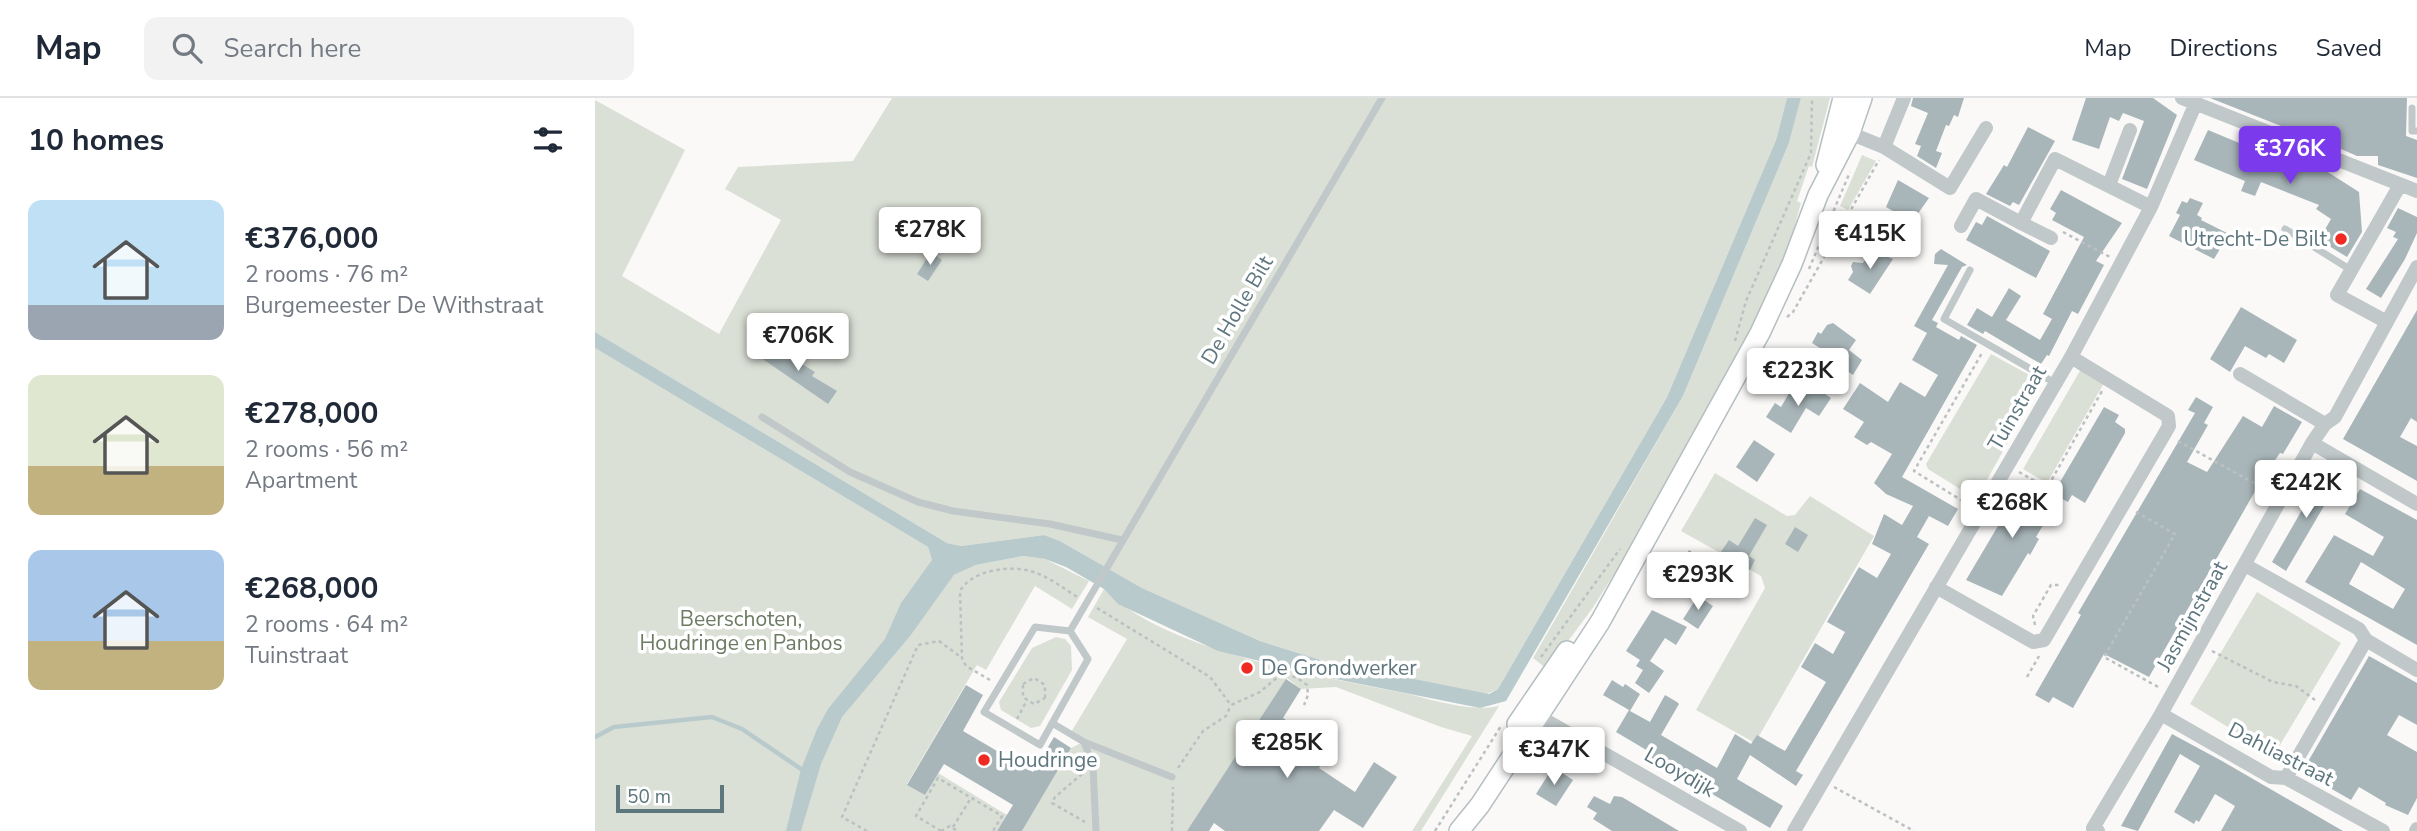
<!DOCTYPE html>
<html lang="en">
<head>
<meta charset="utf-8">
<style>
	body { margin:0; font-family:"Nunito Sans",sans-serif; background:#f2f2f3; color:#1f2937; height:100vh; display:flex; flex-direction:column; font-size:26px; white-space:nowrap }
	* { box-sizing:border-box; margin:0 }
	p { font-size:23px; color:#747a83 }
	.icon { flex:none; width:38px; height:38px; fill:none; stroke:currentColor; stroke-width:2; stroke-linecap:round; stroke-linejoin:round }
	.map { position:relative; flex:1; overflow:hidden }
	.drawer { display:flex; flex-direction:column; background:#fff; width:595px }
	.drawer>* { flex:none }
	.scale { position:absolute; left:21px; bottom:18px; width:108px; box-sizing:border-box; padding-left:7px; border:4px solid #5e767e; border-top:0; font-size:19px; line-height:24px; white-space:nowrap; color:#5e767e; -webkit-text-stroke:5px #fff; paint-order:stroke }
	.price { position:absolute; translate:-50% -60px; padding:0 16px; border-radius:7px; background:#fff; color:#222; font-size:23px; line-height:46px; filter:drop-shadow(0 2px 4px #0008) }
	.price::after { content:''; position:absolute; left:50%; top:42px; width:21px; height:16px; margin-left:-10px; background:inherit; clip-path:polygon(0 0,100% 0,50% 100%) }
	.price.current { background:#7c3aed; color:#fff }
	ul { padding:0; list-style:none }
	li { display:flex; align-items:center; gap:21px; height:175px; padding:0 28px }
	li span { display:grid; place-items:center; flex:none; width:196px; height:140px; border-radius:14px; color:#555 }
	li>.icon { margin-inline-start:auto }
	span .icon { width:84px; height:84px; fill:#fffc; stroke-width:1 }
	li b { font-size:30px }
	h2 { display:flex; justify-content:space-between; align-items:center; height:84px; padding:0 28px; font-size:30px }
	header { display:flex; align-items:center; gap:42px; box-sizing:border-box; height:98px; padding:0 35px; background:#fff; border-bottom:2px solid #e0e1e3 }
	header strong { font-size:33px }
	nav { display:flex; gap:38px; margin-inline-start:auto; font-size:24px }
	.search { width:490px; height:63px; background:#f2f2f3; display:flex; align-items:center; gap:18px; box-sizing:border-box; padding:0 24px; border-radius:14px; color:#747a83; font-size:26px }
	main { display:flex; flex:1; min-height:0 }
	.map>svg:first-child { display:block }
	.green { fill:#dbe0d6 }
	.water { fill:#b9cacc }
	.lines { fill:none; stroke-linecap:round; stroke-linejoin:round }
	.stream { stroke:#b9cacc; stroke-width:4.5 }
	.building { fill:#a9b6b9; fill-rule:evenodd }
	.secondary-casing { stroke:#b5bec1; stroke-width:22 }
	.path { stroke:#bbc0c2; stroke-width:2.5; stroke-dasharray:3.5 3.5; stroke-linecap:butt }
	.service { stroke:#c0c8ca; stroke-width:7 }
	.minor { stroke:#c0c8ca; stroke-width:14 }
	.secondary { stroke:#fff; stroke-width:19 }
	.poi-dot { fill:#ee2a23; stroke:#fff; stroke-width:2.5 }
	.labels { text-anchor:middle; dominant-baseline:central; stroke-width:7; stroke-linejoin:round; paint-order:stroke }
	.poi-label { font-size:21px; fill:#5e767e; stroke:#fff; text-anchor:start }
	.street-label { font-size:21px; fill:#5e767e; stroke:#fff }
	.park-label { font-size:21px; fill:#6c7b62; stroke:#fff }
</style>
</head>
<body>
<header>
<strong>Map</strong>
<div class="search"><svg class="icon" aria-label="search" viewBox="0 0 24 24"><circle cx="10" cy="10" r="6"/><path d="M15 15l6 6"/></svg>Search here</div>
<nav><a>Map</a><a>Directions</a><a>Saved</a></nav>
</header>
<main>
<section class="drawer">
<h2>10 homes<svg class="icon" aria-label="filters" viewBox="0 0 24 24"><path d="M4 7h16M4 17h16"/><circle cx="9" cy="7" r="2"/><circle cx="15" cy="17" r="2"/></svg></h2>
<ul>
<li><span style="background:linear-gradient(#bfe0f5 75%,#9aa5b1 0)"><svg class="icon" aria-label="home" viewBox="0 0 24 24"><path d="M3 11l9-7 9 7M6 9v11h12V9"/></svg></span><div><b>€376,000</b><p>2 rooms · 76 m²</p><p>Burgemeester De Withstraat</p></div></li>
<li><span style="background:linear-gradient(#dfe7d0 65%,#c2b280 0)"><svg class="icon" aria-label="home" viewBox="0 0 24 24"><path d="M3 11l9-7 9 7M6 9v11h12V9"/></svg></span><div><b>€278,000</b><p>2 rooms · 56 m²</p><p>Apartment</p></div></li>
<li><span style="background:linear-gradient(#a9c7e8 65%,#c2b280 0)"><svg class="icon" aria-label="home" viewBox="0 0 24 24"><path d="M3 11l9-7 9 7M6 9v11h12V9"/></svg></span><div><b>€268,000</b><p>2 rooms · 64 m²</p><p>Tuinstraat</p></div></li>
</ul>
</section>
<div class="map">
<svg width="1822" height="733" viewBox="0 0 1822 733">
	<rect width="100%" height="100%" fill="#faf9f7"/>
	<path class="green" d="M297,0H1192L1181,42L1072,299L903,591L889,597L729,563L665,543L547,490L465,443L449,437L366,448L352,445L0,234V2L90,52L27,178L124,236L186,122L130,91L143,69L258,63Z
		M1206,0H1235L1217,69L1214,68L1202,103L1206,105L1191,160L1164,217L1037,448L997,511L952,571L938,560L1088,298L1194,45Z
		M1267,57L1281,63L1253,112L1245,108Z
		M0,250L333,449L337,462L293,564L359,477L381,467L428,458L450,461L494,483L477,511L440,488L391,572L382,567L312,686L330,697L343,675L412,717L402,733H0Z
		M1396,256L1447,284L1381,401L1333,371L1331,366Z
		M1486,271L1509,285L1452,385L1428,371Z
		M1120,375L1192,418L1200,417L1215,398L1279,438L1160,645L1101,612L1170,490L1166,478L1086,433Z
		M509,491C570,553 720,577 804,594C834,600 873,615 904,608L826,733H817L877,638L846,629L741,589L706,591L692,580L595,733H427L476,650L488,644L475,636L532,541L493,519Z
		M1662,494L1746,545L1679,657L1595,606Z
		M461,539L470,541L476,548L477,572L445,628L436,630L406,612L404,604L437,550Z"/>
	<path class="water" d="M1192,0H1206L1194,45L1088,298L911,603L885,610L730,579L623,553L523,506L509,491L471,469L450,461L428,458L381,467L359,477L315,538L247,619L226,666L206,733H191L206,671L222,631L233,611L290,541L306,505L337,462L333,449L0,250V234L352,445L366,448L449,437L465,443L547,490L665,543L729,563L894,596L903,591L1072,299L1181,42Z"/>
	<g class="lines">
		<path class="stream" d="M0,639L19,629L117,619L147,631L206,671"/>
	</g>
	<path class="building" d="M1318,0H1369L1363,19L1359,17L1354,28L1351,27L1341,53L1347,55L1341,70L1322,58L1326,48L1320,46L1333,15L1316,8Z
		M1491,0H1558L1582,17L1552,91L1527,81L1549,23L1528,15L1524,23L1515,19L1504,51L1477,42Z
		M1615,0H1812L1811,38L1822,42V80L1783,67V58H1762L1700,31L1701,34Z
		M1433,29L1460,43L1424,107L1418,104L1415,108L1391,96L1409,67L1412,69Z
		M1613,32L1702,69L1705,63L1728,71L1764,94L1767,134L1752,159L1724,142L1736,121L1721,111L1724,107L1666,84L1660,98L1646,93L1650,83L1599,62Z
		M1303,82L1334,100L1317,124L1291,109Z
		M1466,92L1527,125L1501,163L1509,167L1483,216L1477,213L1454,258L1452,257L1446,266L1390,233L1388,236L1372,227L1382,210L1397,219L1414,190L1426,198L1411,222L1445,242L1457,221L1448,216L1489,139L1457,122L1461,115L1455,111Z
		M1595,100L1608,105L1602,117L1607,120L1606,122L1634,136L1619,161L1574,138L1585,117L1581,115L1587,103L1592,105Z
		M1803,110L1822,119V135L1810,161L1786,200L1771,191L1803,141L1798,139L1801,134L1792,130Z
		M1392,118L1455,153L1441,180L1371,142L1381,124L1387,127Z
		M1346,151L1372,167L1367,169L1337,222L1343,225L1341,229L1364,242L1366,238L1382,247L1307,379L1363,411L1353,428L1334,418L1322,439L1334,446L1201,673L1208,677L1201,688L1155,657L1142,681L1188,708L1175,730L1051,657L1053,653L1021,634L1034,612L1008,597L1017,582L1028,589L1030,586L1045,596L1035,613L1055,624L1070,597L1082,604L1084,606L1066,637L1122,670L1140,636L1156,646L1162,637L1190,653L1231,584L1206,569L1220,545L1238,556L1250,534L1232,524L1264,469L1282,480L1296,456L1277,446L1289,416L1307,427L1318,408L1291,396L1279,385L1297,356L1276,344L1272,347L1259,339L1269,324L1248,311L1265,285L1293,304L1305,284L1330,299L1343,277L1317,262L1332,235L1319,228L1353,167L1339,166L1340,156Z
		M1276,152L1298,161L1275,196L1253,182L1258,174L1256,168L1258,164L1268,165Z
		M336,154L347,162L333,183L322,176Z
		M1646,209L1702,242L1689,265L1674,256L1671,260L1650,248L1635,274L1615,261Z
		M1822,212V324L1816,320L1805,339L1822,348V383L1748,341Z
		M1238,225L1261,242L1254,252L1267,262L1258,277L1226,255L1228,252L1217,245L1223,234L1226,236L1232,227Z
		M174,246L220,274L217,278L242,293L233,306L165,259Z
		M1216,287L1236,300L1224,318L1211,310L1196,335L1171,319L1180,305L1186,309L1196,292L1207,300Z
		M1601,299L1618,309L1609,325L1613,327L1592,364L1612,374L1648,318L1667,329L1679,308L1707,324L1688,356L1685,355L1667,381L1554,579L1509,556L1478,610L1458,599L1454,605L1440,597L1486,517L1483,515L1600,315L1593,312Z
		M1509,309L1524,317L1520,324L1530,331V335L1490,405L1477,397L1473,404L1458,396Z
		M1159,342L1180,356L1162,384L1141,369Z
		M1730,372L1743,380V384L1691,473L1677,464Z
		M1429,384L1462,404L1441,439L1444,441L1435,457L1433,455L1407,498L1371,482Z
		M1765,391L1822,422V547L1710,484L1739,437L1778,458L1789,439L1750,416ZM1766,464L1810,491L1798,511L1754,486Z
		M1160,420L1172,427L1154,458L1160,462L1155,472L1148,469L1144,474L1135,469L1131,475L1117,467L1134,442L1143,448Z
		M1200,429L1213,437L1203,454L1190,446Z
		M1094,452L1112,464L1094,491L1076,479L1079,474L1068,456L1085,466Z
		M1103,498L1118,508L1103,531L1088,521Z
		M1057,512L1092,529L1081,547L1070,540L1055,563L1069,573L1054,595L1040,585L1048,572L1041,568L1045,562L1031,553Z
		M1774,558L1822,585V627L1804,617L1792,637L1822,654V700L1813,717L1790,707L1791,705L1764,689L1756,702L1707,674Z
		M691,581L706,591L688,620L713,637L721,626L743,641L724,670L760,694L779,664L802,679L768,730L739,712L724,733H630L619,725L614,733H592Z
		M371,587L388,597L368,633L438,674L459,639L476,650L427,733H402L418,707L349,666L330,697L312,687Z
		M1577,636L1627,663L1748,733H1626L1640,708L1620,696L1604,724L1601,722L1599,726L1579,714L1605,668L1585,656L1543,733L1526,728Z
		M958,669L978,682L961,708L941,696Z
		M999,698L1015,706L1019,698L1027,699L1084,733H1017L998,721L1002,715L992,709Z"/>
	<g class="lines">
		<g class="secondary-casing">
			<path id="secondary" d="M1231,67L1248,0
				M922,626L972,553
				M864,733L885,707L1005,524L1165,235L1197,166L1223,97L1255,35L1267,0"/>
		</g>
		<path class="path" d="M1468,134L1515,159
			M1214,171L1255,74
			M1192,219L1198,214L1284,62
			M1140,243L1151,203L1216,55L1217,0
			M1583,343L1675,394
			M1424,374L1452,390L1507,293
			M1374,407L1319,373L1387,255
			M1541,414L1580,436L1509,559L1565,590
			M502,510L615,579L636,607L665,594L685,577L701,579L712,587L713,597L709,607
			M1440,527L1438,518L1456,487H1464
			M1617,553L1678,584L1701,588L1720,602
			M946,559L1025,451
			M1432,579L1444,558
			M395,582L371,568L367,560L365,493C377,472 414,467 435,473C452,477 469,491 484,500
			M428,586L439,580L450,587V600
			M428,587V599L439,606L450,600
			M422,621L432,602
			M583,670L608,633L631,618L636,607
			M487,676L460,699L457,705L490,724
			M1239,689L1319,733
			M358,729L376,700
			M272,733L247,719L323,547L344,543L367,560
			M346,733L321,718L343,680L407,718L398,733
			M346,733L355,728L362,733
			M577,733L578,689
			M840,733L906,628"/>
		<path class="service" d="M1817,10V33H1822
			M1690,131L1756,172
			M1375,172L1349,221L1460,285
			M167,319L255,374L323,404L358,413L455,426L527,442
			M475,533L493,561L445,647L389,614L440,529L475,533L787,0
			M457,625L489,644L498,668L501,733
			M489,644L577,679"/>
		<path class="minor" d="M1587,0L1822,93
			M1247,32L1289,49L1355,90L1391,30
			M1289,49L1309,0
			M1514,87L1535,32
			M1426,125L1456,140
			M1366,128L1381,101L1426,125L1460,61L1556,109
			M1792,224L1742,197L1805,87
			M1645,276L1730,326
			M1717,345L1822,406
			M1650,467L1764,531L1771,542L1822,572
			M1341,489L1438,544L1449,542L1570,335L1574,328L1573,318L1476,259
			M936,614L1145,733
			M1566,616L1676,679L1691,680L1788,733
			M1691,680L1771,542
			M1199,733L1476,259L1556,109L1600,7
			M1503,733L1498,730L1566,616L1717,345L1730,326L1740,319L1822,169
			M1821,733L1822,731"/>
		<use href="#secondary" class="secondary"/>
	</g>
	<g class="poi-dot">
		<circle cx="1746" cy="141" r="7"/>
		<circle cx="652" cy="570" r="7"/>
		<circle cx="389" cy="662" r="7"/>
	</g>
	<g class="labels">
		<g class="poi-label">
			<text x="1732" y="141" text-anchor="end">Utrecht-De Bilt</text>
			<text x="666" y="570">De Grondwerker</text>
			<text x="403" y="662">Houdringe</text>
		</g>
		<g class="street-label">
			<text transform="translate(642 212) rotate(-60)">De Holle Bilt</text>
			<text transform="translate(1422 310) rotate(-60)">Tuinstraat</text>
			<text transform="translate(1597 518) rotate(-61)">Jasmijnstraat</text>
			<text transform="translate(1686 656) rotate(27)">Dahliastraat</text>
			<text transform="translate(1085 674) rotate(30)">Looydijk</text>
		</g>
		<g class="park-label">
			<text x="146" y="521">Beerschoten,<tspan x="146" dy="24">Houdringe en Panbos</tspan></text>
		</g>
	</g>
</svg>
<div class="scale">50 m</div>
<b class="price current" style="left:1695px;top:88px">€376K</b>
<b class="price" style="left:335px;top:169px">€278K</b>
<b class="price" style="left:1275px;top:173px">€415K</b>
<b class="price" style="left:203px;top:275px">€706K</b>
<b class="price" style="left:1203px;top:310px">€223K</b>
<b class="price" style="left:1711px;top:422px">€242K</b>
<b class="price" style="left:1417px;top:442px">€268K</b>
<b class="price" style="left:1103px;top:514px">€293K</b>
<b class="price" style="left:692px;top:682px">€285K</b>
<b class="price" style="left:959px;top:689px">€347K</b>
</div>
</main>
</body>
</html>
